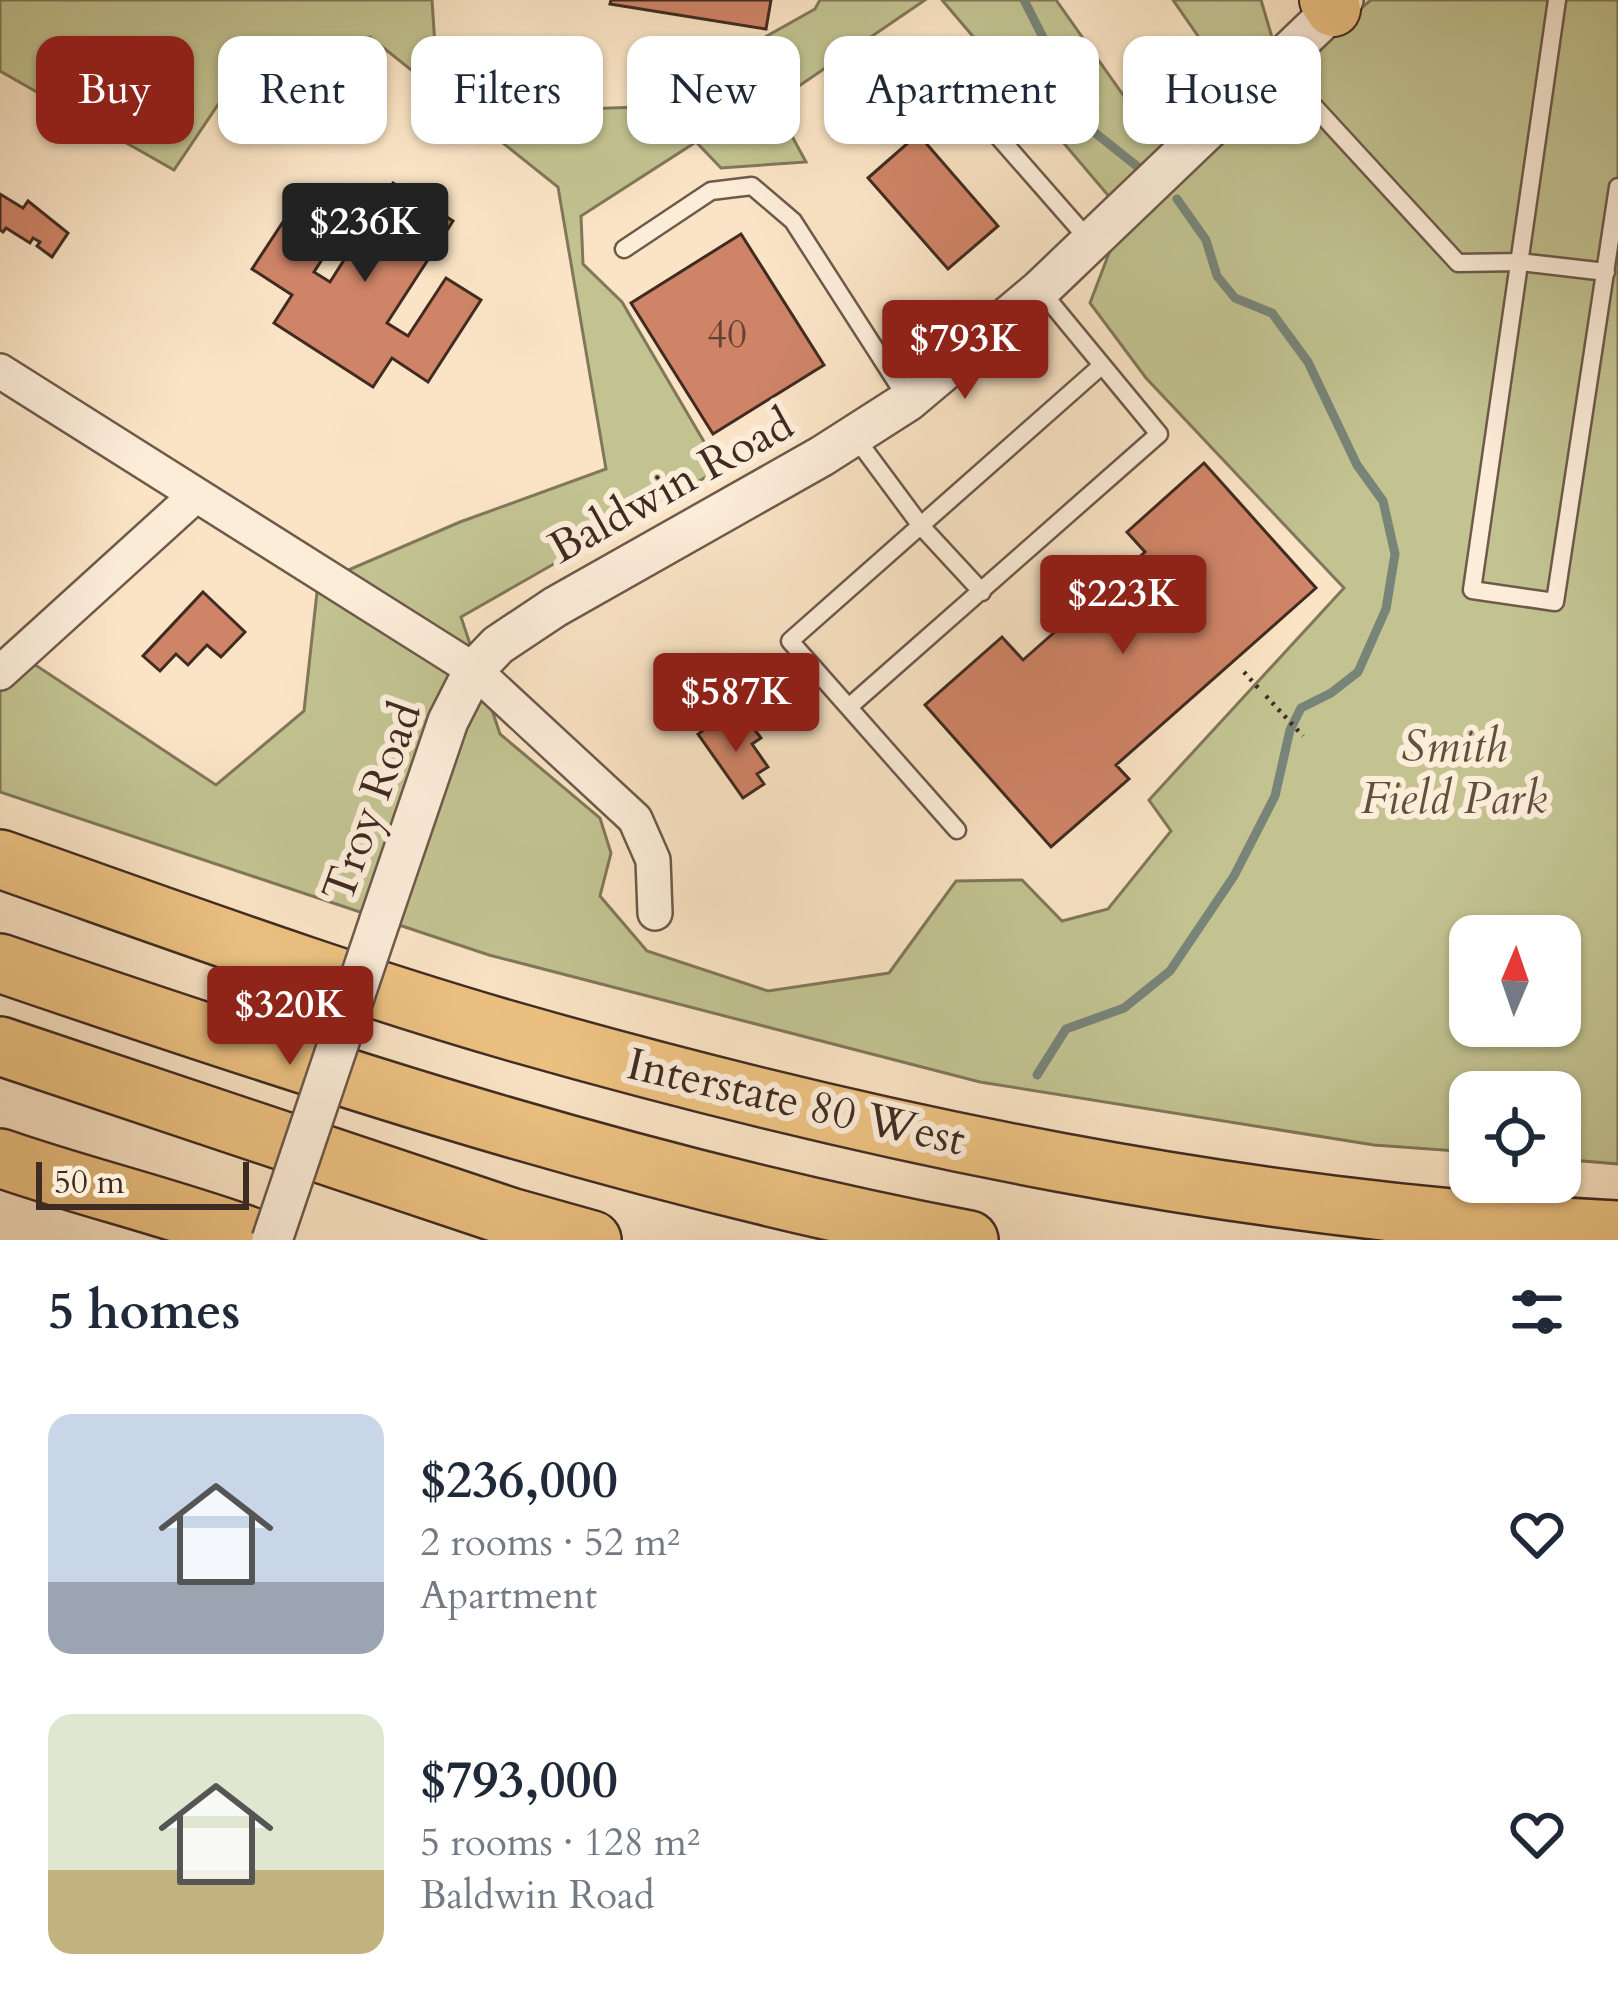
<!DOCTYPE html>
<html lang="en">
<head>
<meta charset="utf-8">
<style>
	body { margin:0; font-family:Cardo,serif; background:#f2f2f3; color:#1f2937; height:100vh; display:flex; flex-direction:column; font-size:45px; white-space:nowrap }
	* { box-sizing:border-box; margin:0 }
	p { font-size:39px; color:#747a83 }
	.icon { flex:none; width:66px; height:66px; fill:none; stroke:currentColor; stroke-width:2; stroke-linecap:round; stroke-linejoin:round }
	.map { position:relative; height:1240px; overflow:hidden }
	.drawer { display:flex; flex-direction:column; background:#fff; flex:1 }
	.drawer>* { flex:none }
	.hud { position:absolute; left:36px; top:36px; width:1548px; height:108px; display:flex; gap:24px }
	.needle { width:78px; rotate:2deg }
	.buttons { position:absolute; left:1449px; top:915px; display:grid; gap:24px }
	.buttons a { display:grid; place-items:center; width:132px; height:132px; border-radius:24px; background:#fff; box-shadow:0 3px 9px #0004; font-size:60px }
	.scale { position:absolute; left:36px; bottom:30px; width:213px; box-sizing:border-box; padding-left:12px; border:6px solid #402b22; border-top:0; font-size:33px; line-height:42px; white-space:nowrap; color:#402b22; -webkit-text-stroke:9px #fcedd9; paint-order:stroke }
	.price { position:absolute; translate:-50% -102px; padding:0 27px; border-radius:12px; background:#8f2418; color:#fff; font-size:39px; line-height:78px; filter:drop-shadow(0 3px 6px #0008) }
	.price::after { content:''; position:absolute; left:50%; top:72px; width:36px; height:27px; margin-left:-18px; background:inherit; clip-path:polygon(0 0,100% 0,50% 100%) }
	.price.current { background:#222; color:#fff }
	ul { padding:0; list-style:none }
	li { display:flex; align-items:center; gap:36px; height:300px; padding:0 48px }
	li span { display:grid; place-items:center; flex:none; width:336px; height:240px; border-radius:24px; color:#555 }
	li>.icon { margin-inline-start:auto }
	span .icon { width:144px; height:144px; fill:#fffc; stroke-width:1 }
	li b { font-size:51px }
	h2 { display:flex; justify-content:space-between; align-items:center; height:144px; padding:0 48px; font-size:51px }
	.tag { padding:0 42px; border-radius:24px; background:#fff; box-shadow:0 3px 9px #0004; font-size:42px; line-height:108px }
	.tag.current { background:#8f2418; color:#fff }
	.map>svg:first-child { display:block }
	.green { fill:#c2c391; stroke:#81775a; stroke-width:3; fill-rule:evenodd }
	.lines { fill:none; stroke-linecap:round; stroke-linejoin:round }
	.stream { stroke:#788478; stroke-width:9 }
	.building { fill:#cf8467; stroke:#402b22; stroke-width:3 }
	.service-casing { stroke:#6e594b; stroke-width:21 }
	.minor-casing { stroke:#6e594b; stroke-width:38 }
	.tertiary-casing { stroke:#6e594b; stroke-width:44 }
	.trunk-casing { stroke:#402b22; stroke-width:58 }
	.motorway-casing { stroke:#402b22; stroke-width:62 }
	.path { stroke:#402b22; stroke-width:4.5; stroke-dasharray:3 6; stroke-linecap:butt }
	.service { stroke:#fcedd9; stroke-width:16 }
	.minor { stroke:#fcedd9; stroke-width:33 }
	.tertiary { stroke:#fcedd9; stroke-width:39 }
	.trunk { stroke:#edc282; stroke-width:54 }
	.motorway { stroke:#edc282; stroke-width:57 }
	.tertiary-bridge-casing { stroke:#6e594b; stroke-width:44; stroke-linecap:butt }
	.tertiary-bridge { stroke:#fcedd9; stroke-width:39 }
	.labels { text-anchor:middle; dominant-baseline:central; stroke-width:12; stroke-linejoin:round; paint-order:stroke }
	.number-label { font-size:39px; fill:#644133 }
	.street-label { font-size:45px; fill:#402b22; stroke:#fcedd9 }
	.park-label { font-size:45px; font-style:italic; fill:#60513e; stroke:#fcedd9 }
</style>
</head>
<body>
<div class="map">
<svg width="1618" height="1240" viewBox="0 0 1618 1240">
	<rect width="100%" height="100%" fill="#fae4c5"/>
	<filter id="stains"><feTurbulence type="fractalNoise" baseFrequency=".00167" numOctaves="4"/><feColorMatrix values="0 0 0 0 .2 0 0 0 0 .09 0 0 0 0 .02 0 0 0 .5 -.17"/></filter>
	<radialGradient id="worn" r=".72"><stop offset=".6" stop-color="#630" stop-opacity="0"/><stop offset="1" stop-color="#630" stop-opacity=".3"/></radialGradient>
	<path class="green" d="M0,0H432L435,46L523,111L640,107L815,9L820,0H925L774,103L806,162L721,168L696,142L581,216L583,264L622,302L720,469L461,617L500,734L600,818L611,853L600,896L647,951L768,991L889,973L956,881L1022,880L1062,921L1108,909L1171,831L1149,800L1344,588L1146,378L1090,303L1124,214L942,0H1056L1138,116L1216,62L1173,0H1261L1282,71L1371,0H1618V1164L1560,1159V1092H1470V1152L1374,1145L980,1082L489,955L0,792V687L31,662L216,785L304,711L318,583L460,522L606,469L558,187L370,37L250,57L174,170L0,71ZM1470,936H1560V1026H1470Z"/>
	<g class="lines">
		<path class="stream" d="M1024,0L1089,128L1138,167
			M1037,1075L1066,1029L1124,1008L1170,971L1234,876L1275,796L1290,730L1301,708L1331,693L1358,672L1386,609L1395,554L1383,501L1357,465L1308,362L1272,313L1235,298L1217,276L1206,240L1177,199"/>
	</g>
	<path class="building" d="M611,0H771L766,29L610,4Z
		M918,134L998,226L948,269L868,178Z
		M393,183L453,221L387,323L408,336L446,278L481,300L428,382L392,358L373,387L274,323L292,295L252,269L306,187L350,216L314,272L330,282Z
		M0,194L23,208L28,201L68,233L52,257L37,246L40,242L33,238L30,243L6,228L3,232L0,230Z
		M741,234L824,365L713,434L631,303Z
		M1204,463L1316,588L1116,765L1129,779L1051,847L925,705L1002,637L1023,660L1145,552L1127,532Z
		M203,592L245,632L221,657L207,645L188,665L176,654L160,671L143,656Z
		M718,720L726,732L739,723L744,730L751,725L761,738L752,744L768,767L757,774L764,784L743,798L698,734Z"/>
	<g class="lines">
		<g class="service-casing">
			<path id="service" d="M1557,0L1472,590L1555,602L1618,187
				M1277,66L1458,263L1520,262L1606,272
				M850,117L918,65L940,70L1089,240
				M624,249L711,191L752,186L793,221L908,400
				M855,437L921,526L982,592
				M850,706L1159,434L1041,291
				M957,830L790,641L1100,367"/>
		</g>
		<g class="minor-casing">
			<path id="minor" d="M0,371L474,670L635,819L653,860L655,913
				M0,673L196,495"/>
		</g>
		<g class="tertiary-casing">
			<path id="tertiary" d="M380,920L448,721L474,670L498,645L555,607L822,456L908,401L1040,290L1343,0"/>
		</g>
		<g class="trunk-casing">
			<path id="trunk" d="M1327,0L1333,9"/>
		</g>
		<g class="motorway-casing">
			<path id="motorway" d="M0,859C171,919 341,982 515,1032C873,1134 1245,1212 1618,1230
				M0,963C318,1072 638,1177 969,1240
				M0,1046L510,1217L592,1240
				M0,1158C86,1188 174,1208 260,1240"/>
		</g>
		<path class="path" d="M1244,672L1261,691
			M1266,696L1303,736"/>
		<use href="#service" class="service"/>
		<use href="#minor" class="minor"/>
		<use href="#tertiary" class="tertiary"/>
		<use href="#trunk" class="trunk"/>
		<use href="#motorway" class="motorway"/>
		<g class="tertiary-bridge-casing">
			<path id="tertiary-bridge" d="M272,1240L380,920"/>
		</g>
		<use href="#tertiary-bridge" class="tertiary-bridge"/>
	</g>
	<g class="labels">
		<g class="number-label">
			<text x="727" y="334">40</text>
		</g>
		<g class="street-label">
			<text transform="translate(671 486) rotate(-29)">Baldwin Road</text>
			<text transform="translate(372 802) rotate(-70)">Troy Road</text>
			<text transform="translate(796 1102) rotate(13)">Interstate 80 West</text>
		</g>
		<g class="park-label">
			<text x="1454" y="746">Smith<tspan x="1454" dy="52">Field Park</tspan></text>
		</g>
	</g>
	<rect width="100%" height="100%" filter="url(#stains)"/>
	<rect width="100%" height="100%" fill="url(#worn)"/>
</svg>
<div class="buttons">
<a><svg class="needle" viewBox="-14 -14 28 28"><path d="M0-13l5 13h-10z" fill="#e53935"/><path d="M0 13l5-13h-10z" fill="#747a83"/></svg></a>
<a><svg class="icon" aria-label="locate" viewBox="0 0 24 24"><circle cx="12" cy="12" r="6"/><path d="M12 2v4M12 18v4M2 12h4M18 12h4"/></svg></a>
</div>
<div class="scale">50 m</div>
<b class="price current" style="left:365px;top:285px">$236K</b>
<b class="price" style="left:965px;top:402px">$793K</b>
<b class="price" style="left:1123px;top:657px">$223K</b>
<b class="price" style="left:736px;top:755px">$587K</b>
<b class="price" style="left:290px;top:1068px">$320K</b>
<div class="hud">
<a class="tag current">Buy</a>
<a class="tag">Rent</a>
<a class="tag">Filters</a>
<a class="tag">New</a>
<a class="tag">Apartment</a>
<a class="tag">House</a>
</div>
</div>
<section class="drawer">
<h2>5 homes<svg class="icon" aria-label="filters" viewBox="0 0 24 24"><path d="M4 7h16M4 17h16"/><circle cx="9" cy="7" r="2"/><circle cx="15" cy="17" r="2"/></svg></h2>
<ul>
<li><span style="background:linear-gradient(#c9d6e8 70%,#9aa5b1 0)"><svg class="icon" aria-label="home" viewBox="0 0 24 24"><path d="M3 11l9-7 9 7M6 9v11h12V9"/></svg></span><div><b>$236,000</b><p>2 rooms · 52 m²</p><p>Apartment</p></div><svg class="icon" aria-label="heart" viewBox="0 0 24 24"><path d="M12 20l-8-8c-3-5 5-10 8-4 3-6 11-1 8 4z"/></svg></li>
<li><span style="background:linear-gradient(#dfe7d0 65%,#c2b280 0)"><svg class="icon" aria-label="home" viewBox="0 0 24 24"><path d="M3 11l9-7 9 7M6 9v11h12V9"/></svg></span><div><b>$793,000</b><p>5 rooms · 128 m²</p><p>Baldwin Road</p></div><svg class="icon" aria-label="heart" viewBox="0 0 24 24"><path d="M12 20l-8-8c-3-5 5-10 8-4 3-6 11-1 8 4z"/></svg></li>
</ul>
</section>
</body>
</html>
